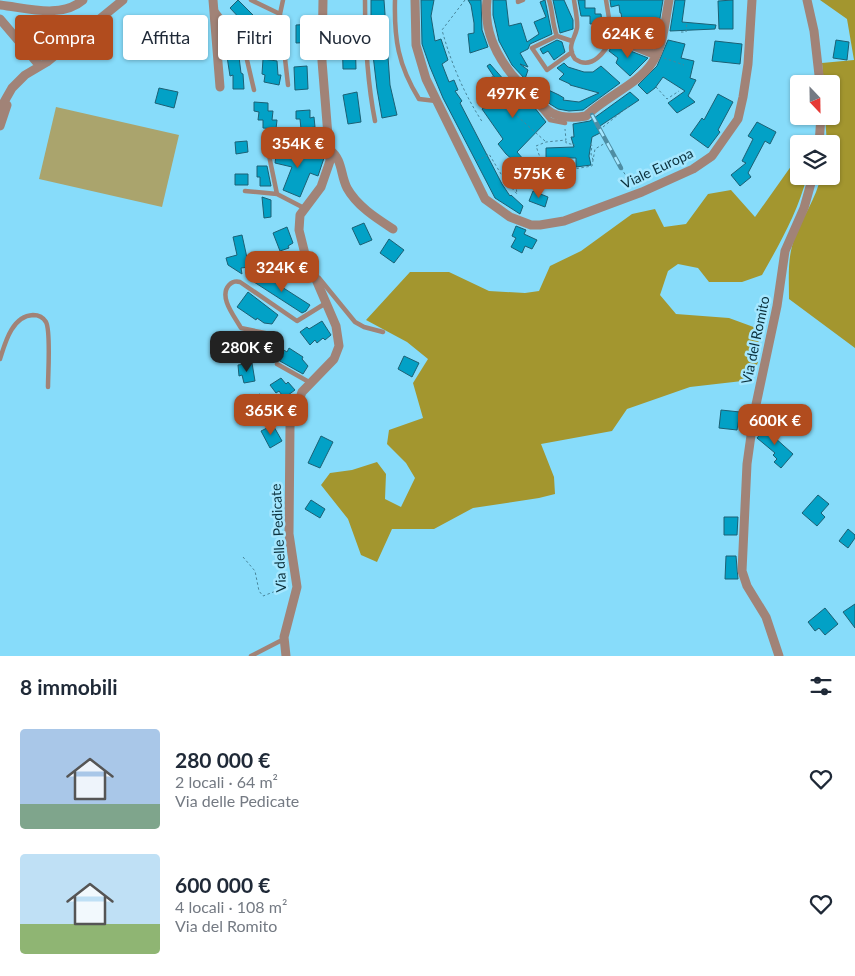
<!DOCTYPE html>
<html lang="it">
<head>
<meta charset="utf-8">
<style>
	body { margin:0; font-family:Lato,sans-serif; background:#f6f6f7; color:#1f2937; height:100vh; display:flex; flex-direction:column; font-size:19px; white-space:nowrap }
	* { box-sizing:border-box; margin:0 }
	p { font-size:16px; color:#747a83 }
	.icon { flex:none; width:28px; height:28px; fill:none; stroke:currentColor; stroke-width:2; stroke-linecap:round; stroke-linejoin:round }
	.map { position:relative; height:656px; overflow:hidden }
	.side { display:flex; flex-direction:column; background:#fff; flex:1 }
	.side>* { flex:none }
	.guide { position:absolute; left:15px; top:15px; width:500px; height:45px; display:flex; gap:10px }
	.needle { width:32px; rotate:158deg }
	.tools { position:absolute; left:790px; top:75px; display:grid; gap:10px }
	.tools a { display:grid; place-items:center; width:50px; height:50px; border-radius:5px; background:#fff; box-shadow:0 1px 4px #0004; font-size:25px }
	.price { position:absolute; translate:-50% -42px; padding:0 11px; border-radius:10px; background:#b14c1e; color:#fff; font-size:16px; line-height:32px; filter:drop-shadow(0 1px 2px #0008) }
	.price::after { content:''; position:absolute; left:50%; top:30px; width:15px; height:11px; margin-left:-8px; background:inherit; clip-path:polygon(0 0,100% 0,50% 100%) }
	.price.selected { background:#222; color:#fff }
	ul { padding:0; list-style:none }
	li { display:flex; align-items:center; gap:15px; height:125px; padding:0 20px }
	li span { display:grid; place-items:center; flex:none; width:140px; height:100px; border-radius:5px; color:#555 }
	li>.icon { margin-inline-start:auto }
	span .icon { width:60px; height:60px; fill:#fffc; stroke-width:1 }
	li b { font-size:21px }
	h2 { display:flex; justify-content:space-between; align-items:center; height:60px; padding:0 20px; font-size:21px }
	.chip { padding:0 18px; border-radius:5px; background:#fff; box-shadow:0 1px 4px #0004; font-size:18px; line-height:45px }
	.chip.selected { background:#b14c1e; color:#fff }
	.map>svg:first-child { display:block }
	.green { fill:#aaa46d }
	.forest { fill:#a3962f }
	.building { fill:#02a1c6; stroke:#1c6074 }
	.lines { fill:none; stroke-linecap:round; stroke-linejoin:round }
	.path { stroke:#49869b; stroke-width:1; stroke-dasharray:2.5 2.5; stroke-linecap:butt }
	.service { stroke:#a18377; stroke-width:4.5 }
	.minor { stroke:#a18377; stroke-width:9 }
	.rail-casing { stroke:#4e8da3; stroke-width:4.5 }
	.rail { stroke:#a5e7ff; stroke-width:2.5; stroke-dasharray:8; stroke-linecap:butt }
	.labels { text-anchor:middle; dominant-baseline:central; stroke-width:5; stroke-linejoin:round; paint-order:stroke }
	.street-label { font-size:14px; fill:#0b303c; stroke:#a5e7ff }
</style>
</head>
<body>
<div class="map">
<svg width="855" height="656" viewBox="0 0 855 656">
	<rect width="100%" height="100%" fill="#87dcfa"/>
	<path class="green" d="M56,107L179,135L162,207L39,179Z"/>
	<path class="forest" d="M820,0H855V348L789,299C789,278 787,257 795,237C803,216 816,199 821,176H831V144H827L825,116H831V84H824L822,63L854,60L847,19Z
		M799,155V176H807C798,212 780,243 762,275L742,282H709L698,268L678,264L668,271L660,295L676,314L729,318L759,329L758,362L751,380L690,387L627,409L612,431L541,444L554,477L555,494L539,498L473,508L434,529H392L377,562L361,555L348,519L321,485L330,473L352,470L377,462L386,474L385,499L401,507L415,478L406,463L387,444L389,430L423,418L413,383L428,359L407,342L366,320L410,272H449L489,291L525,293L539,291L550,266L581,251L632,214L655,209L664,227L686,224L708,194L731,190L755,217Z"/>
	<path class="building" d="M238,0L253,15L244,23L230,8Z
		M371,0H384L390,85L397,115L382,118L377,89L371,38Z
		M421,0H434L431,16L435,41L441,39L448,60L442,64L449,82L454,80L458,90L455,91L462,101L460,103L502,184L510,196L511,195L523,206L520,214L495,198L443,98L430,67L422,44Z
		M468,0H481L482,30L488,47L470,53L468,34L474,33V23L471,5Z
		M493,0H506L509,26L521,23L527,42L539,34L534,22L546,17L540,2L545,0L552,34L530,44L528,49L520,53L528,67L520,64L528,70L525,79L512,65L499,41L493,15Z
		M553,0H564L573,20V29L560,33Z
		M578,0H585V8H595V14H601L602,23L590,24V16H581Z
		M610,0H663L658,30L650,29L649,36L656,37L653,47L617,32L618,27L623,26L621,13H620L619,5L611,7Z
		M675,0H685L682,22L716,25L715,29L670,31Z
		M733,0V29H719L718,1Z
		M272,20L276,40L264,43L261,22Z
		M316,24V42L296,43V25Z
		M342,31H355L356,69H343Z
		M557,40L562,42L565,52L554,60L548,51L543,54L540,49Z
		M668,40L685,44L681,58L694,61L690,78L696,80L688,96L695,102L677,113L668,103L685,91L663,77L655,88L647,94L638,85L657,66Z
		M836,40L849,42L847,60L833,58Z
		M715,41L742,44L740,64L712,61Z
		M613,44L648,58L630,76L616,63L618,58L609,51Z
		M238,49L241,73L243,74L244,89H233V75L230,76L226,50Z
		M263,59L277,61L278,75H281L279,85L264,82L265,75L262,74Z
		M564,63L568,67L584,72H593L601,66L620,83L583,110L569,111L558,109L550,104L525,79L559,95L564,98L563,100L579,102L599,93L570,85V84L559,79L564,74L557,68Z
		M490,64L527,106L530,102L546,122L517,152L524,160L518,164L515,159L513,160L506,154L498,144L503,139L482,109L504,92L487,66Z
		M307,66L308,89L295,90L294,67Z
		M159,88L178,92L174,108L155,103Z
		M357,92L361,122L348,124L343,95Z
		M630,92L639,100L597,128L600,133L592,137L589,156L591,165L576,167V158H560V180L543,176L546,165V148L574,147L571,137H574L573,124L590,121Z
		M718,94L733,102L718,130L720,132L708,148L690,135L702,118L704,120Z
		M254,102L268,103V111H273L272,120H277L276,129L263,128V120H258L259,112L254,111Z
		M310,110V118L314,117L315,127L301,129L300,119H296V111Z
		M757,122L776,132L770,144L765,141L748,173L751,177L740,186L731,175L746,163L742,161L753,139L748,136Z
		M247,141L248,152L236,154L235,142Z
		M277,148L308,154V153L324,158L318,176L310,173L300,197L283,190L292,167L275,163Z
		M257,166H267L271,186H260V177H257Z
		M235,174H248V185H235Z
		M533,191L548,197L545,207L529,201Z
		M262,197L271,200V217L264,218Z
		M364,223L372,240L360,245L352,228Z
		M516,226L526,230L524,234L537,240L532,249L525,246L522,253L511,247L516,238L512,236Z
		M287,227L293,243L288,246L289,248L280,251L273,233Z
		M242,235L249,267L241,268L242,274L228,265L226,258L237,255L233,237Z
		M389,239L404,250L394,263L380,253Z
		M260,273L310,305L306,311L302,313L254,282Z
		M248,292L278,315L272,324L264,323L257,318L256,320L237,307Z
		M322,321L331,335L325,340L323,338L317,343L315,340L310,345L300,332L307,327L309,329Z
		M266,345L273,350L275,347L278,349L279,347L287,352L289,348L303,357L302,359L308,366L303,374L262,351Z
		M404,356L419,363L412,377L398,369Z
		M252,363L255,381L244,383L242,375L239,376L238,365Z
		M281,378L286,384L288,382L295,390L284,398L279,391L276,393L270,385Z
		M260,394L269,410L255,416L252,408L249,409L246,400Z
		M721,410L740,412L737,430L719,428Z
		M273,425L282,441L270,448L261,431Z
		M768,425L777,433L774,437L793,454L781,468L774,462L777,459L773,455L775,453L757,438Z
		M321,436L333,442L320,468L308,463Z
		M818,495L829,504L821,513L825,517L817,526L802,513Z
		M311,500L325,509L320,518L305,509Z
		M724,517H738L737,535H724Z
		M848,529L855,535V538L848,548L839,541Z
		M726,556H736L738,579H725Z
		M855,604V628L843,612Z
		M825,608L838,624L825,635L819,628L815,631L808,622Z"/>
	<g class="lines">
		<path class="path" d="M465,0L442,30C451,63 464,94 483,123
			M681,32H686L687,22
			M664,58L684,65
			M493,76L489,79L502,100
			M656,87L667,99L679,91
			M517,116L545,141
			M603,127L629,106
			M566,141V143L575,145
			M590,145H592L591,154L593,160
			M477,161L489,154L504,179L517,194L514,172L534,180L525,159L542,163L536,146L546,142L566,140L565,129
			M542,163L574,169L592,166L595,149L607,142
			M621,168L628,179
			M243,557L255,571L259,591L263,596L289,586"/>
		<path class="service" d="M251,0L280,14
			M283,0L280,14L288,85
			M365,0C365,41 367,80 375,121
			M395,0C394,39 398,65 419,99L436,101
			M518,0V2L523,0
			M549,0C553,12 552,24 557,36L572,41
			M574,0C575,8 578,20 577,28C575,39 566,46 575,59C592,71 606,51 612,37L606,0
			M215,9L244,47L254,90
			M557,36L532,48L547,70L572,52
			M540,108L550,120L565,123
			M266,141L277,194L304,208
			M245,191L277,194
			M319,278L355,322L364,327L383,332
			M270,334L241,328C235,317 218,297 229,285C233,281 236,281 240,282L297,321L326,303
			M0,359C5,343 12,316 33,315C38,315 43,317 46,322C51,331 48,374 48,387
			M277,364L309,382
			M251,656L284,639"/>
		<path class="minor" d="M213,0L220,87
			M415,0L416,45L426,79L485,199L510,217L531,225H540L564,221L642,192L693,169L712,156L738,119L743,97L748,64L752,0
			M487,0C482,41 508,75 537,100C541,104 546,110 552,113C562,118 575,118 586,116C605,97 638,84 652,63C664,45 665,20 669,0
			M807,0L814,31L820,84
			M0,5C27,8 61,19 83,0
			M0,19L40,66
			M612,37L656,55
			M0,109L12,88L25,75L47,62L123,0
			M0,126L7,105
			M819,144L821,116
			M330,150C343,160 340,174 347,188C357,206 376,218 393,229
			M286,656L284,637L297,587L289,534L290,426L302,392L334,359L339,346L336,326L305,254L299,230L300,215L321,187L330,161L322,61L323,0
			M779,656L766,617L747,586L742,571L747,464L754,414L777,306L785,251L804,208L813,176"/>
		<g class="rail-casing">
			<path id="rail" d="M592,115L621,168"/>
		</g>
		<use href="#rail" class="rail"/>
	</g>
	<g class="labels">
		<g class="street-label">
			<text transform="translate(657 168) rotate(-25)">Viale Europa</text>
			<text transform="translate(755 340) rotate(-78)">Via del Romito</text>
			<text transform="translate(278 538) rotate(-93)">Via delle Pedicate</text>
		</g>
	</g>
</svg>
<div class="tools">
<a><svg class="needle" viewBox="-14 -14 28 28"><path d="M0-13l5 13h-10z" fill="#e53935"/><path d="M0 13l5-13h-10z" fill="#747a83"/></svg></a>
<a><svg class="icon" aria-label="layers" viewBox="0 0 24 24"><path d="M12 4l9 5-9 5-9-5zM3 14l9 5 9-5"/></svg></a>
</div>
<b class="price" style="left:628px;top:59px">624K €</b>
<b class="price" style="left:513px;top:119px">497K €</b>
<b class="price" style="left:298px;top:169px">354K €</b>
<b class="price" style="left:539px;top:199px">575K €</b>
<b class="price" style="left:282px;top:293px">324K €</b>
<b class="price selected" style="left:247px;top:373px">280K €</b>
<b class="price" style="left:271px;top:436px">365K €</b>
<b class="price" style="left:775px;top:446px">600K €</b>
<div class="guide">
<a class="chip selected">Compra</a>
<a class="chip">Affitta</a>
<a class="chip">Filtri</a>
<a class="chip">Nuovo</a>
</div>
</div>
<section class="side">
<h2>8 immobili<svg class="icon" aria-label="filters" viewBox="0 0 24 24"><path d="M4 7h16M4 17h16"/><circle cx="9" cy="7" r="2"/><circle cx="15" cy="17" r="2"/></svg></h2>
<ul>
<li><span style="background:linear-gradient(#a9c7e8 75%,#7fa58c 0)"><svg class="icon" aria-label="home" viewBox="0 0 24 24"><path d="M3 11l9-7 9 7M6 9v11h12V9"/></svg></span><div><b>280 000 €</b><p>2 locali · 64 m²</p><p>Via delle Pedicate</p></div><svg class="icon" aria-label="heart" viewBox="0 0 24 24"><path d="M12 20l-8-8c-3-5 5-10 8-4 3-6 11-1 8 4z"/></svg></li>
<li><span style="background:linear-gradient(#bfe0f5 70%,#8fb573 0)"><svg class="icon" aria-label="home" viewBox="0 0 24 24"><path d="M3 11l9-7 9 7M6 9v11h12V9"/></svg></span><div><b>600 000 €</b><p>4 locali · 108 m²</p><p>Via del Romito</p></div><svg class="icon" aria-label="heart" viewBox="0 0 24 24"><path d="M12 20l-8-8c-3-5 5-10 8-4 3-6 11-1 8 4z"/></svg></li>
</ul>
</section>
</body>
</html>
